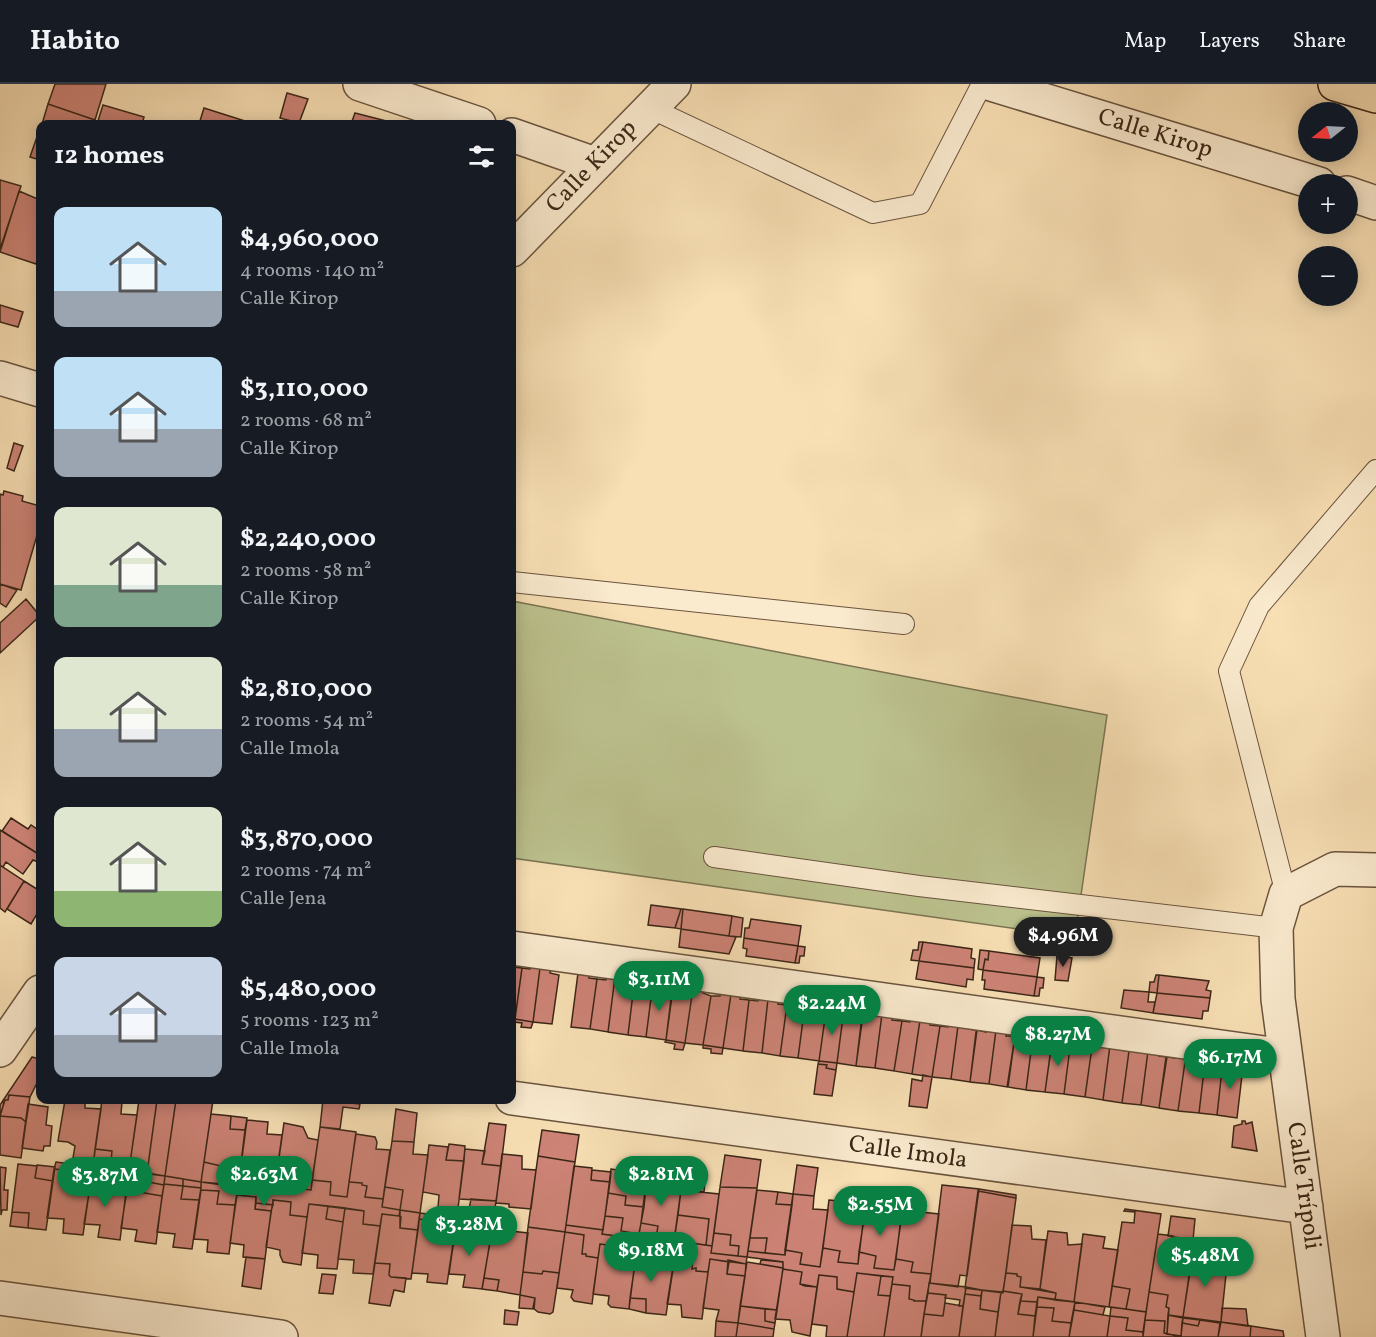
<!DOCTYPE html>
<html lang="en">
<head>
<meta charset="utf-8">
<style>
	body { margin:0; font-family:Vollkorn,serif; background:#242831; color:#f1f3f6; height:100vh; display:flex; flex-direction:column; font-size:22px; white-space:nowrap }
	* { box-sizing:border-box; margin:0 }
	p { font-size:20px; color:#9ea1a6 }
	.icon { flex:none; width:33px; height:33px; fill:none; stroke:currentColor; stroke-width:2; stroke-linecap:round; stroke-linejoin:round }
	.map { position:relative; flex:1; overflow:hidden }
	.drawer { position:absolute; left:36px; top:36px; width:480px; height:984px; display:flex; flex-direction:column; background:#171b24; border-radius:12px; box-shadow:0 3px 15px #0003 }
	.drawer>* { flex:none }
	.needle { width:39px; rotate:252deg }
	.fabs { position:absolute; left:1298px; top:18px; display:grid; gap:12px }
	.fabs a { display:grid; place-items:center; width:60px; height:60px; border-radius:50%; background:#171b24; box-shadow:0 3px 15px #0003; font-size:30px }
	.price { position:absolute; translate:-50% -51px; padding:0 14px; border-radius:21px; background:#0b8043; color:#fff; font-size:20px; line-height:39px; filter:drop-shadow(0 2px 3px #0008) }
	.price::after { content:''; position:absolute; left:50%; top:36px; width:18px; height:14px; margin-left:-9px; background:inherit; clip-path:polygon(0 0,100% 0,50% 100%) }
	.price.selected { background:#222; color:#fff }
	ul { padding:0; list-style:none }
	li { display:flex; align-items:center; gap:18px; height:150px; padding:0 18px }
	li span { display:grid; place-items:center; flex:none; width:168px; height:120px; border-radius:12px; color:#555 }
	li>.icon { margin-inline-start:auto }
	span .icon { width:72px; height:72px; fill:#fffc; stroke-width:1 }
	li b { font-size:26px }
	h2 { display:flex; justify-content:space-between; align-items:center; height:72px; padding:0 18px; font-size:26px }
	header { display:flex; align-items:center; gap:36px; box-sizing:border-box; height:84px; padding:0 30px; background:#171b24; border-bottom:2px solid #363941 }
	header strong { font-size:28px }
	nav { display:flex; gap:33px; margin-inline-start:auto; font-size:21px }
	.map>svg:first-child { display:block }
	.green { fill:#bcc28e; stroke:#7b7452; stroke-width:1.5 }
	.building { fill:#cd8376; stroke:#3a2616; stroke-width:1.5 }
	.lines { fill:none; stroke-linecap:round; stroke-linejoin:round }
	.service-casing { stroke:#6a543e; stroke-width:22 }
	.minor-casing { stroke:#6a543e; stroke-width:36 }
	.tertiary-casing { stroke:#6a543e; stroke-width:36 }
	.trunk-casing { stroke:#3a2616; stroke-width:36 }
	.service { stroke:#faeace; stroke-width:20 }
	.minor { stroke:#faeace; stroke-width:33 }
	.tertiary { stroke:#faeace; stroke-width:33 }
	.trunk { stroke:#f8dfb4; stroke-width:33 }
	.labels { text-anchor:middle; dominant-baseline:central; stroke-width:5; stroke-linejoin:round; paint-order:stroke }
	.street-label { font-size:24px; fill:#3a2616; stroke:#faeace }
</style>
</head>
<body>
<header>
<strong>Habito</strong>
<nav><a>Map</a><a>Layers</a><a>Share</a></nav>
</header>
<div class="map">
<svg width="1376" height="1253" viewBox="0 0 1376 1253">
	<rect width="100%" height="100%" fill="#f8dfb4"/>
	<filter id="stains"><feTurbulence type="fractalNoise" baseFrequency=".00333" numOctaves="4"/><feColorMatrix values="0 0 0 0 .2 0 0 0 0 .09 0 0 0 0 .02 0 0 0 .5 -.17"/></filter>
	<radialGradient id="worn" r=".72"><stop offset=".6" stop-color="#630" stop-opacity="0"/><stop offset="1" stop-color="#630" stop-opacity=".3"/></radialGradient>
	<path class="green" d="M512,517L1107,631L1075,853L512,774Z"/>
	<path class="building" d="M55,0H106L95,36L48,20Z
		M287,9L308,15L299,39L280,34Z
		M48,20L95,36L94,40H42Z
		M103,21L144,33L142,40H97Z
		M204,24L248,38L247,40H199Z
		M355,29L398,40H351Z
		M40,44V76L30,73Z
		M0,96L21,102L0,165Z
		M19,107L40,116V165L36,180L0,168Z
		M0,221L23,228L18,243L0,238Z
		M14,359L23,362L14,387L7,384Z
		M4,407L23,412L22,417L40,422V441L21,506L0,500V410L3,411Z
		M0,500L17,506L6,523L0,519Z
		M26,515L40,532L0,569V539Z
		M11,734L28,745L31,741L40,747V771L2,747Z
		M0,746L40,771L38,778L33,776L23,790L6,778L3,783L0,781Z
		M0,781L24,797L5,828L0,824Z
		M24,797L40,807V825L31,840L7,825Z
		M651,821L681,825L675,844L648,841Z
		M681,825H683L681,845L675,844Z
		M683,825L732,832L729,852L681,845Z
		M732,832L743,834L741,853L729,852Z
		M751,835L801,842L798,862L744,854L745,844H749Z
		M681,845L736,853L729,870L679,863Z
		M744,854L798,862L795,879L746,872L747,865L743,864Z
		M919,858H923L919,877L911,876L913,866H918Z
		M923,858L972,865L971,874L975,875L974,884L919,877Z
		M798,862L805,863L804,872H800L799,879H795Z
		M980,866L989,867L988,876L985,875L983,886L978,885Z
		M989,867L1040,874L1037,893L983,886L985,875L988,876Z
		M1057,872L1072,874L1068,897L1055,896Z
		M919,877L974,884L973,896L967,895L966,903L916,895Z
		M512,879V883L522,884L515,935H512Z
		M531,881L540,884L533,938L515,935L522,884L530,885Z
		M540,884L551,885L550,889L559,891L552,940L533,938Z
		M983,886L1037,893L1034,912L984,905L985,896H982Z
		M578,889L589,890V894L597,895L590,945L571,943Z
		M1156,891H1159L1157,909L1149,908L1150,898H1154Z
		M1159,891L1209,897L1206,906L1211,907L1210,914L1157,909Z
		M607,892L615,893L608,948L590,945L597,895L606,896Z
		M615,893L627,895V899L634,901L628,951L608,948Z
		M1037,893L1044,894L1043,904H1040L1039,912H1034Z
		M644,897L653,899L646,953L628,951L634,901L643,902Z
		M653,899L665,900V904L673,905L666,956L646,953Z
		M683,902L693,904L685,959L666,956L672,906H682Z
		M693,904L704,905L703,909L711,912L703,961L685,959Z
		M1124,906L1149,908L1148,918H1155L1153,929L1121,924Z
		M721,908L731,910L723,964L703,961L711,912H720Z
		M1157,909L1210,914L1208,927H1203L1202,935L1153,929Z
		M731,910H741L740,915L749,916L743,967L723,964Z
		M759,914L768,915L762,969L743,967L749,916L758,917Z
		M768,915L779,916L778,920L787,921L780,972L762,969Z
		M797,919L805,921L798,974L780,972L787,921L797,922Z
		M805,921H817L816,926L826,927L819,977L798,974Z
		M835,923L844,925L837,979L819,977L826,927L834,928Z
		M844,925L855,926L854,930L863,931L856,982L837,979Z
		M872,929L882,930L875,984L856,982L862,932H872Z
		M882,930L893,931L892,936L902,937L894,987L875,984Z
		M910,934L920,936L912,990L894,987L902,937L910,938Z
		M515,935L533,938L531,944L521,943L522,939L514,938Z
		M920,936L930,937V941L940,942L932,993L912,990Z
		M948,939L958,942L951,995L932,993L940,942L948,943Z
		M958,942H969V945L977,946L970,998L951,995Z
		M986,945L996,946L989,1000L970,998L976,948L977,946L986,948Z
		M996,946L1007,947L1006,952H1015L1007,1003L989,1000Z
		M1024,950L1033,952L1026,1006L1008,1003L1015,952L1024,953Z
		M1033,952L1045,953V956L1052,958L1045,1008L1026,1006Z
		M1063,955L1071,956L1064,1010L1045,1008L1052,957L1062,958Z
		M666,956L685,959L683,966L674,965L675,960L665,958Z
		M1071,956L1082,957V962L1092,963L1085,1013L1064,1010Z
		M1100,960L1110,961L1103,1016L1085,1013L1092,963L1099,964Z
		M703,961L723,964L722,970L711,969V965L703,964Z
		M1110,961L1121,963V966L1129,967L1122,1019L1103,1016Z
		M1129,967H1148L1141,1021L1122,1019Z
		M1148,967L1159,968V972L1167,973L1159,1024L1141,1021Z
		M1177,970L1186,971L1178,1027L1159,1024L1166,973L1176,974Z
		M1186,971L1197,972V977L1205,978L1199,1029L1178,1027Z
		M32,973L40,975V993L30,1013L9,1011L8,1016H5L4,1019L2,1018Z
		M1215,976L1223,977L1217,1031L1199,1029L1205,978L1215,980Z
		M819,977L837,979L836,986L826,984L827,981L818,980Z
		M1223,977L1235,979V982L1243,983L1237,1034L1217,1031Z
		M818,980L827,981L826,984L836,986L832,1012L814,1010Z
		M923,991L932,993L927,1024L909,1022L912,995L922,997Z
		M9,1011L30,1013L26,1038L21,1034L0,1032L5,1016H8Z
		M65,1016H85V1024L101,1025L94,1074H73L75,1062L68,1058L58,1057Z
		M102,1016L122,1017L121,1030L137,1031L130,1079L111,1077L112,1067L95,1065Z
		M139,1016H157L148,1082L137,1081L136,1088L129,1086Z
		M157,1016H176L165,1092L147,1089Z
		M176,1016H213L201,1098L165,1092Z
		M323,1016L360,1020L359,1025L343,1023L340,1045L320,1043Z
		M2,1018L4,1019L0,1032L21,1034L26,1038L21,1074L0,1071V1021Z
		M28,1020L48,1023L46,1041L52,1042L50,1062H44L43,1067L22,1064Z
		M396,1025L417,1029L414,1058L392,1057Z
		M211,1030L231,1032L230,1045L245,1046L238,1103L223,1100L224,1094L219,1093L221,1082L204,1078Z
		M231,1032L247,1034L245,1046L230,1045Z
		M247,1036L268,1038L267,1050L282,1051L275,1101L256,1099L258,1083L241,1081Z
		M1242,1037H1245L1246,1040L1252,1038L1257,1067L1232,1063L1234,1042L1242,1040Z
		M284,1039L303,1043L308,1054L318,1056L311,1106L292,1104L294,1089L277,1088Z
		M489,1039L506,1041L501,1082L482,1080Z
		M320,1043L356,1048L347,1113L330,1111L331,1098L312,1096Z
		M542,1046L579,1051L575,1078L538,1072Z
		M356,1050L375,1053L377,1058L376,1065L390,1066L383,1115L365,1113L367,1102L362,1101V1099L349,1098Z
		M392,1057L414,1058L413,1070L428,1071L420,1129L400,1126L403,1106L385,1103Z
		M449,1060L465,1062L464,1077L446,1076Z
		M429,1061L448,1063L446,1076L464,1077L458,1124H438L439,1111L423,1108Z
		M95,1065L112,1067L111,1077L94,1074Z
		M465,1065L485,1067L482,1080L501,1082L496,1117L459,1115Z
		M502,1070L522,1072V1085L536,1086L531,1125L509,1123V1120L496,1119Z
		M725,1071L761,1076L757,1104L720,1103Z
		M538,1072L575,1078L565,1148L528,1143Z
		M111,1077L130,1079L129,1086L110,1084Z
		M56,1078L92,1083L90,1102L73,1100V1087L54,1085Z
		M204,1078L221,1082L219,1093L224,1094L223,1100L201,1098Z
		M18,1080L37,1082L35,1094L53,1097L46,1146L28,1144L29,1129L12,1128Z
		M37,1081L55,1083L53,1097L35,1094Z
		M241,1081L258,1083L255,1105L238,1103Z
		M797,1081L818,1084L814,1112L793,1110Z
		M574,1082L592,1084L591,1096L610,1098L603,1146L566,1141Z
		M0,1083L6,1084L4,1106H8L7,1126H2L1,1131Z
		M631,1083L648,1085L647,1091L631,1089Z
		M54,1085L73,1087V1100L90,1102L83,1151L63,1149L64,1135L47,1134Z
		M611,1085L647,1091L644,1123L625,1121L626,1112L608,1109Z
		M592,1086L611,1088L610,1098L591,1096Z
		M129,1087L149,1090L148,1098L164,1101L162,1112L127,1106Z
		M277,1088L294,1089L292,1104L275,1102Z
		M92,1090L111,1093L109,1105L126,1108L120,1156L98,1153L100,1141L84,1140Z
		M149,1090L165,1092L164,1101L148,1098Z
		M647,1091L666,1092L668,1105L681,1106L674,1157L656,1154L658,1142L641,1139Z
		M165,1092L183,1095V1102L164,1100Z
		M183,1095L201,1098V1104L183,1102Z
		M682,1095L705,1097L704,1108L681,1106Z
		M312,1096L331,1098L330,1111L347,1113L349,1098L362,1099V1101L367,1102L365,1113L383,1115L382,1123L400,1126L399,1132L382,1130L380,1142L363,1140L364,1127L309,1120L307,1133L290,1131L291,1118L273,1116V1121L256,1119V1113L237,1111L238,1103L255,1105L256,1099L311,1106Z
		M201,1098L238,1103L235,1121L217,1120L219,1107L201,1106Z
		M164,1100L183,1102L181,1115L199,1116L192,1165L173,1163L175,1150L157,1148Z
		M942,1101L979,1105L967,1192L960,1191L958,1203L930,1199Z
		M183,1102L201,1104L199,1116L181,1115Z
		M385,1103L403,1106L400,1126L382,1123Z
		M720,1103L757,1104L747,1173L738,1172L739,1162L730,1161L731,1151L714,1149Z
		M979,1105L1016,1111V1114L978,1107Z
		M127,1106L162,1112L156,1160L135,1157L137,1146L121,1144Z
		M201,1106L219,1107L217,1120L235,1121L229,1170L207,1168L208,1156L194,1155Z
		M681,1106L719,1110L712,1162L706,1161L709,1135L678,1131Z
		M757,1106L778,1108L776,1120L792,1121L785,1171L765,1169L767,1154H750Z
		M978,1107L1016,1114L1003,1209L965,1204Z
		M778,1108L793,1110L792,1121L776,1120Z
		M608,1109L626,1112L625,1121L644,1123L639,1150L621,1147L623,1134L605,1132Z
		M793,1110L814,1112L813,1125L828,1126L820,1183L800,1180L802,1169L785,1166Z
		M237,1111L256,1113L255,1125L271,1127L265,1175L243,1173L244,1161L230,1159Z
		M471,1115L496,1117L493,1139L467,1135Z
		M273,1116L291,1118L290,1131L307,1133L301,1181L283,1178L280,1171V1166L266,1163Z
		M829,1116L849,1118L850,1129L864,1131L858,1180L838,1178L840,1167L823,1164Z
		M256,1119L273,1121L271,1127L255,1125Z
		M309,1120L328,1122L326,1135L343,1138L337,1185L317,1184L318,1171L302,1169Z
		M866,1121L885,1123L886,1134L901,1137L894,1186L874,1184L876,1172L859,1168Z
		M328,1122L345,1124L343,1138L326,1135Z
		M345,1124L364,1127L363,1140L380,1142L373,1190L353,1189L354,1176L338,1175Z
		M443,1124H458L457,1134L442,1132Z
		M1125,1125L1161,1130L1146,1228L1126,1225L1130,1205L1112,1202L1122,1138L1134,1139L1135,1128L1124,1127Z
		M400,1126L420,1129L418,1146L400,1144Z
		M902,1126L939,1130L931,1190L911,1188L913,1178L896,1175Z
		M12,1128L29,1129L28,1144L10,1142Z
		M420,1129L433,1131V1137L419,1135Z
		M382,1130L399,1132L401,1133L400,1144L418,1146L411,1195L391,1193L389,1191L390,1180L375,1179Z
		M678,1131L709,1135L706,1161L674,1157Z
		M605,1132L623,1134L621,1147L639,1150L638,1155L602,1150Z
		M1171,1132L1195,1135L1193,1156L1168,1152Z
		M419,1135L437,1138L436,1149L454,1153L447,1200L427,1198L428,1190L412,1189Z
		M641,1139L658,1142L656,1154L712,1162L711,1169L747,1173L746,1180L710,1175L708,1188L696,1187V1184L692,1185L693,1173L675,1171L676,1164L656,1161L655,1168L637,1166L635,1178L618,1175L621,1163L600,1160L598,1174L586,1172V1170H582L584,1151L565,1148L566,1141L603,1146L602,1150L638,1155Z
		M456,1141L474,1143L472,1155L490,1158L482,1205L463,1203L465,1191L449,1190Z
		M1012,1141L1031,1142L1032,1155L1046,1156L1040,1205L1020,1203L1021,1193L1017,1192V1190L1006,1189Z
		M528,1143L565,1148L559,1189L543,1187L542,1190L523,1188Z
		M492,1145L528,1149L520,1211L497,1207L499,1196L484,1194Z
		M1048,1147L1067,1149L1068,1161L1082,1160L1074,1218L1055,1216L1056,1209L1040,1205Z
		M565,1148L584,1151L582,1170H586V1172L598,1174L592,1220L574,1217L571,1213L573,1206L557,1204Z
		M714,1149L731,1151L730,1161L739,1162L738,1172L711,1169Z
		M1083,1150L1105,1153L1103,1164L1118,1166L1109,1223L1074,1218Z
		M1158,1150L1173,1152L1170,1177L1191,1181L1183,1233L1168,1231L1169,1224L1166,1223L1168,1211L1149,1208Z
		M1172,1153L1195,1156L1191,1181L1170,1177Z
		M750,1154H767L765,1169L748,1167Z
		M600,1160L621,1163L618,1175L635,1178L629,1225L611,1223L608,1220L609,1212L593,1210Z
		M656,1161L676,1164L673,1185L653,1182Z
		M823,1164L840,1167L838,1178L858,1180L859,1168L876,1172L874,1184L894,1186L896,1175L913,1178L911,1188L931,1190L926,1217H914V1216L909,1215L910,1202L892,1200L893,1193L857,1189L854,1208L837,1205V1193L819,1191L817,1203L805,1202L800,1200L802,1188L783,1185V1178L747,1173L748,1167L785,1171V1166L802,1169L800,1180L820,1183Z
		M1193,1165L1212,1167L1214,1180L1227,1181L1221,1238L1183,1233Z
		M637,1166L654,1168L653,1182L673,1185L666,1231L646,1229V1215L630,1214Z
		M675,1171L693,1173L692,1185L696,1184V1187L708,1188L702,1235L682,1233L681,1221L667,1220Z
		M246,1173L265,1175L261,1205L242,1202Z
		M710,1175L729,1178L727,1190L745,1192L738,1239L716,1237L719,1226L703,1224Z
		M728,1176L746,1180L745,1192L727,1190Z
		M761,1176L783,1178V1184L760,1180Z
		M747,1178L783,1184L777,1226L740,1222Z
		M375,1179L390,1180L389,1191L391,1193L406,1194L404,1208L394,1206L390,1222L369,1219Z
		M783,1185L802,1188L800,1200L817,1203L810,1252L792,1248L790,1236L775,1235Z
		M543,1187L559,1189L553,1228L550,1230L538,1228L533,1224L535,1214L520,1211L523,1188L542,1190Z
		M857,1189L881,1192L878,1211L890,1212L884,1253H847Z
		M1006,1189L1017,1190V1192L1021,1193L1020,1203L1056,1209L1055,1216L1038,1213L1037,1218L1020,1217L1022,1210L1003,1207Z
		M322,1190L336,1191L333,1210L319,1209Z
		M819,1191L837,1193V1205L854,1208L847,1253H826L827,1242L812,1240Z
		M881,1192L893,1193L890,1212L878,1211Z
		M484,1194L499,1196L497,1207L482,1205Z
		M929,1199L966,1203L963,1222H959L960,1216L945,1214L946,1211L928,1209Z
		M892,1200L910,1202L909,1215L914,1216V1217H926L921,1253H884Z
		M1112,1202L1130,1205L1126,1225L1109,1223Z
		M966,1203L982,1206L981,1212L965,1210Z
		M982,1206L1001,1208L998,1228L980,1225Z
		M1003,1207L1022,1210L1018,1230L1035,1232L1033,1253H995L1001,1208Z
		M1149,1208L1168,1211L1166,1223L1169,1224L1167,1250L1164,1249L1165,1237L1145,1236Z
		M928,1209L946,1211L943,1232L924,1230Z
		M965,1210L981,1212L980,1225L998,1228L995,1253H959Z
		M520,1211L535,1214L534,1225L519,1224Z
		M1038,1213L1075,1218L1071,1239L1052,1237L1054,1224L1037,1223Z
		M630,1214L646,1215V1229L629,1225Z
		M1020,1217L1037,1218L1035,1232L1018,1230Z
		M1075,1218L1105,1223L1103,1231L1074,1226Z
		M945,1219L963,1222L959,1253H921L924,1230L943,1232Z
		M740,1222L765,1225V1237L775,1239L774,1245L738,1239Z
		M1037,1223L1054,1224L1052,1237L1071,1239L1069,1253H1033Z
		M1111,1223L1146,1228L1143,1248L1126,1246L1128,1234L1110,1232Z
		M1222,1224L1246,1225L1248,1242L1221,1238Z
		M765,1225L777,1226L775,1239L765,1237Z
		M505,1226L519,1228L517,1241L504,1240Z
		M1074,1226L1110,1232L1107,1253H1069Z
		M1168,1231L1183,1234L1181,1252L1167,1250Z
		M1110,1232L1128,1234L1126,1246L1143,1248V1253H1107Z
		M1183,1234L1200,1236L1198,1242L1182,1239Z
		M1145,1236L1165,1237L1164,1249L1181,1253H1143Z
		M1200,1236L1220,1239L1218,1253H1181L1182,1239L1198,1242Z
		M716,1237L738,1239L736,1253H715Z
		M1221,1238L1251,1242L1250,1253H1218Z
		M738,1239L774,1245L773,1253H736Z
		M1251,1242L1283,1247L1284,1253H1250Z"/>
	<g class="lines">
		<g class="service-casing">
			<path id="service" d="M650,24L873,129L920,120L982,0
				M512,498L904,540
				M714,773L919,802L1276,844
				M1286,810L1229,587L1259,522L1376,386"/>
		</g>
		<g class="minor-casing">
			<path id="minor" d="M360,0L479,40
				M991,0L1319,100
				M512,51L595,80
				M1347,109L1376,119
				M0,294L40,306
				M512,864L1285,972
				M512,1014L1306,1123
				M0,1214L281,1253
				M1323,1253L1278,915L1276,844L1286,810L1335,785L1376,786"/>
		</g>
		<g class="tertiary-casing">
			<path id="tertiary" d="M512,166L674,0
				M0,966L40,908"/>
		</g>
		<g class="trunk-casing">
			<path id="trunk" d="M1335,0L1376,12"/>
		</g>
		<use href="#service" class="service"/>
		<use href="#minor" class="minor"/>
		<use href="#tertiary" class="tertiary"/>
		<use href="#trunk" class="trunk"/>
	</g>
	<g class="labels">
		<g class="street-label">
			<text transform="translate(1155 50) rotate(17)">Calle Kirop</text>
			<text transform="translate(592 83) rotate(-46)">Calle Kirop</text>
			<text transform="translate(908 1069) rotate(8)">Calle Imola</text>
			<text transform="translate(1303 1102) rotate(82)">Calle Trípoli</text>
		</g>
	</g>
	<rect width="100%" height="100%" filter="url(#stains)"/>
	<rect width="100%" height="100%" fill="url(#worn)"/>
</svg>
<div class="fabs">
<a><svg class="needle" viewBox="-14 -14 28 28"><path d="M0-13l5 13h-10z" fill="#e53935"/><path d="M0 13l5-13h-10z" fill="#9ea1a6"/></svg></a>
<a>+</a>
<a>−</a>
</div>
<b class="price selected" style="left:1063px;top:884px">$4.96M</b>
<b class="price" style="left:659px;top:928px">$3.11M</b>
<b class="price" style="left:832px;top:952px">$2.24M</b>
<b class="price" style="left:1058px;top:983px">$8.27M</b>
<b class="price" style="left:1230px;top:1006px">$6.17M</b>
<b class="price" style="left:264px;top:1123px">$2.63M</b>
<b class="price" style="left:661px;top:1123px">$2.81M</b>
<b class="price" style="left:105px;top:1124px">$3.87M</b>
<b class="price" style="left:880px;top:1153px">$2.55M</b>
<b class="price" style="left:469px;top:1173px">$3.28M</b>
<b class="price" style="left:651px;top:1199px">$9.18M</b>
<b class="price" style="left:1205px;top:1204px">$5.48M</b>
<section class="drawer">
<h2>12 homes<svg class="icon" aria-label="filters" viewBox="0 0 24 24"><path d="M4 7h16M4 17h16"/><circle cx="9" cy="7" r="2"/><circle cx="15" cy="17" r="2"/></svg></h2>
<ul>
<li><span style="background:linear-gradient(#bfe0f5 70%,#9aa5b1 0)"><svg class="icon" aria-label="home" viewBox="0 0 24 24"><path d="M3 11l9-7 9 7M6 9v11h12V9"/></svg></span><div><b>$4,960,000</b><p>4 rooms · 140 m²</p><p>Calle Kirop</p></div></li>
<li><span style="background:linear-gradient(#bfe0f5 60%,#9aa5b1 0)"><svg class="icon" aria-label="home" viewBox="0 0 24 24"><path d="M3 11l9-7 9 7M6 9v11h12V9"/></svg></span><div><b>$3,110,000</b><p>2 rooms · 68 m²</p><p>Calle Kirop</p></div></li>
<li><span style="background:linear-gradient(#dfe7d0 65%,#7fa58c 0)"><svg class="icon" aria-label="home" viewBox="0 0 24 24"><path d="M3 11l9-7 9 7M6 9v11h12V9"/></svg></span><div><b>$2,240,000</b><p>2 rooms · 58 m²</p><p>Calle Kirop</p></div></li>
<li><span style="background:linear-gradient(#dfe7d0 60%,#9aa5b1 0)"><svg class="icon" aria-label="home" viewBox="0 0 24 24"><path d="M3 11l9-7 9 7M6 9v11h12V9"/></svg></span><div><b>$2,810,000</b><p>2 rooms · 54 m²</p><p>Calle Imola</p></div></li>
<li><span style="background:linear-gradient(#dfe7d0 70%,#8fb573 0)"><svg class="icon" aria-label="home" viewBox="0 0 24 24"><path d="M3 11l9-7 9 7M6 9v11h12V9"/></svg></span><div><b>$3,870,000</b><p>2 rooms · 74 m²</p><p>Calle Jena</p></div></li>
<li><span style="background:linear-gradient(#c9d6e8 65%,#9aa5b1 0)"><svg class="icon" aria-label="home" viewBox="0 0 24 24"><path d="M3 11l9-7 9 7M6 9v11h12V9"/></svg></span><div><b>$5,480,000</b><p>5 rooms · 123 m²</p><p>Calle Imola</p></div></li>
</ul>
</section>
</div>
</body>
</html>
